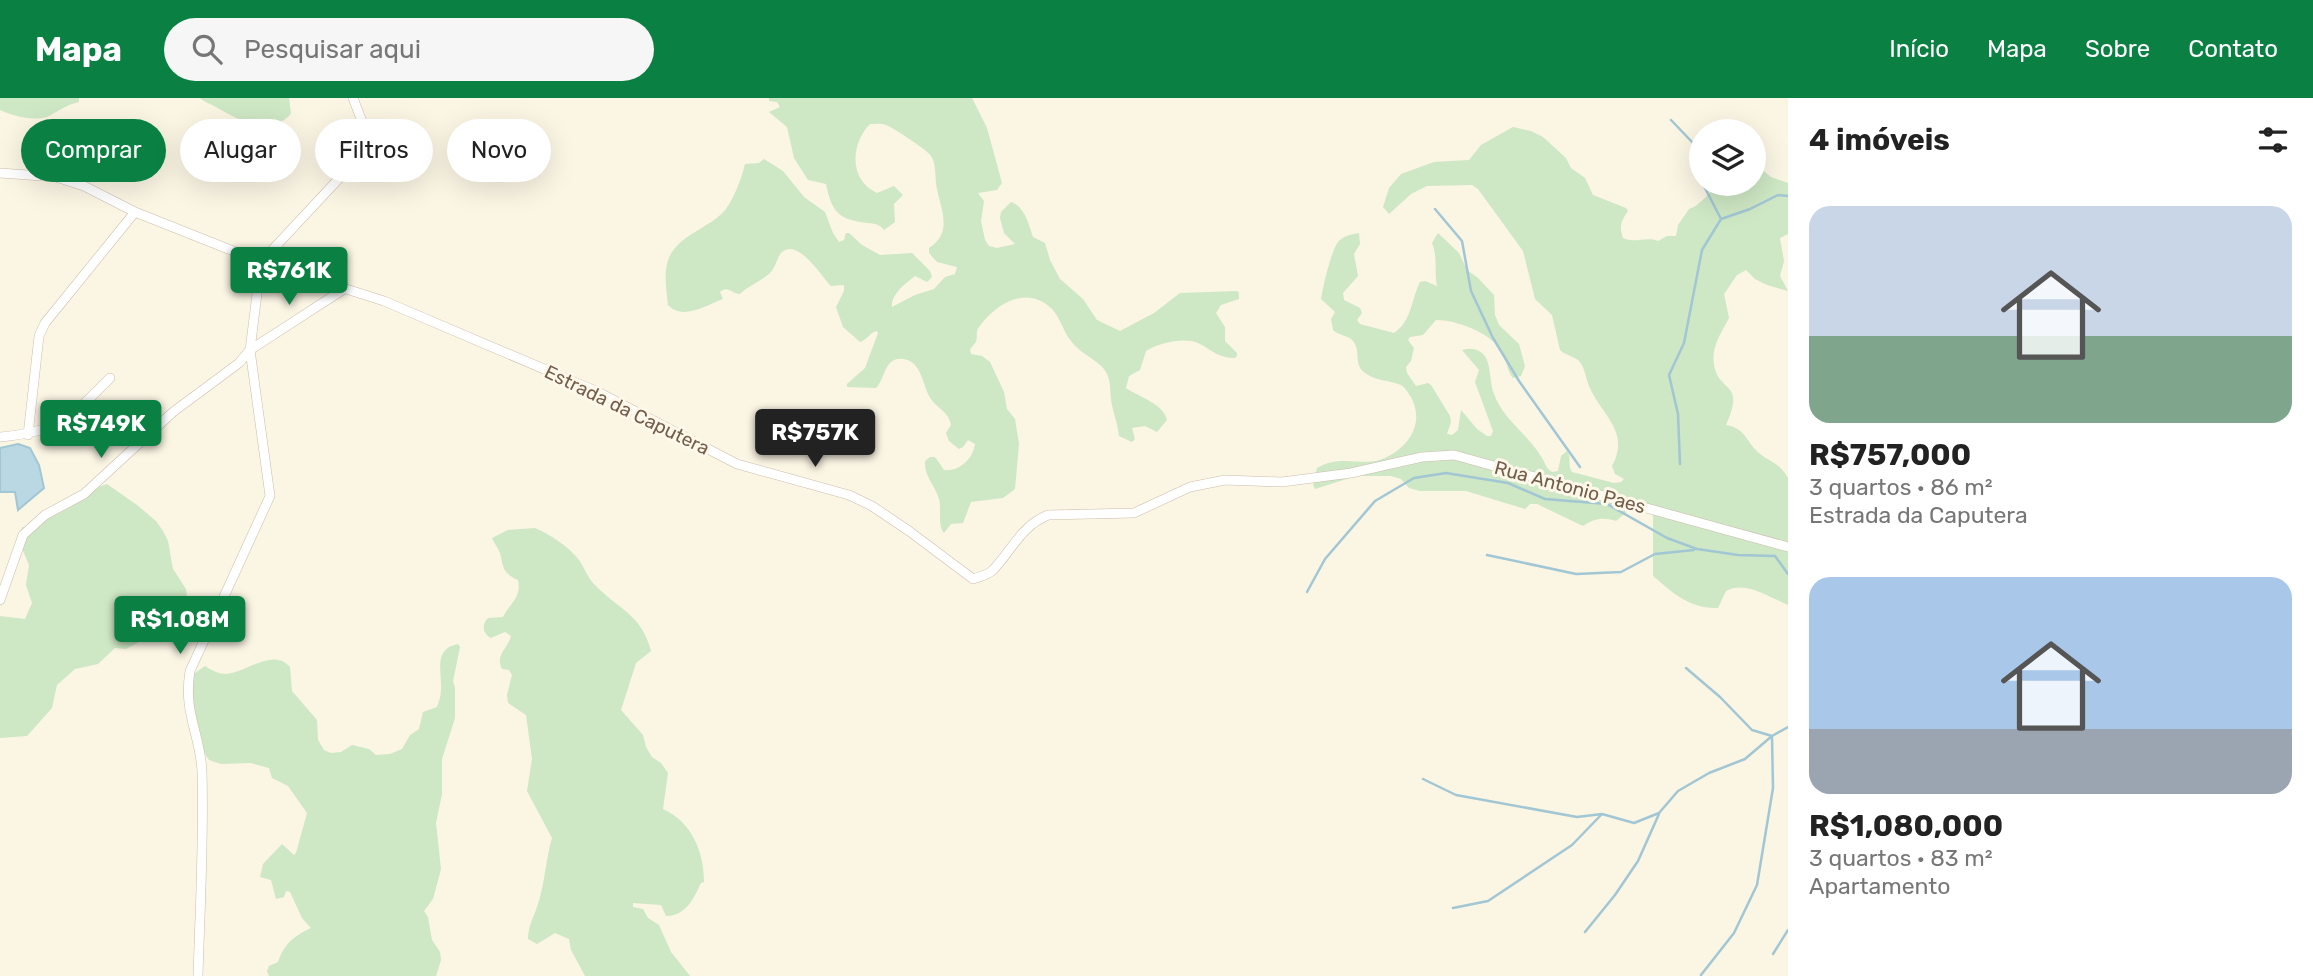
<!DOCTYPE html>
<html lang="pt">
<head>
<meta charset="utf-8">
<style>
	body { margin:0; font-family:Rubik,sans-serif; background:#f6f6f6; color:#222; height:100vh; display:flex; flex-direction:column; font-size:26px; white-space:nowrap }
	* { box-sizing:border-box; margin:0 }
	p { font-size:23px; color:#767676 }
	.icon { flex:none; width:38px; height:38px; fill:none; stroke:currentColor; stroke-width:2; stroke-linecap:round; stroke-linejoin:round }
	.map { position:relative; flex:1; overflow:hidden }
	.drawer { display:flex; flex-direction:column; background:#fff; width:525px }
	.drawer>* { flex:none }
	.hud { position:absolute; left:21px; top:21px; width:665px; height:63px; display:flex; gap:14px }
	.fabs { position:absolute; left:1689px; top:21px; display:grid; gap:14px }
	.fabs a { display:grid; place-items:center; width:77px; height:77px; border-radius:50%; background:#fff; box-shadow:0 7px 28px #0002; font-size:35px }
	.price { position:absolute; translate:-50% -60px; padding:0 16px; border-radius:7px; background:#0b8043; color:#fff; font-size:23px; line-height:46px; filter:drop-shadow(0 2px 4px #0008) }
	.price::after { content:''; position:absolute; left:50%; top:42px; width:21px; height:16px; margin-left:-10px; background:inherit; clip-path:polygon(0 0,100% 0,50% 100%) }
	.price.on { background:#222; color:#fff }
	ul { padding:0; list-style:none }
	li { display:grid; align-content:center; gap:14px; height:371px; padding:0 21px }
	li span { display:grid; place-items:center; height:217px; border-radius:21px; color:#555 }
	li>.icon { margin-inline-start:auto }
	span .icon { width:126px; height:126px; fill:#fffc; stroke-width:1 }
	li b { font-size:30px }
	h2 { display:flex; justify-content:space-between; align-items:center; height:84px; padding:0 21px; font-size:30px }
	.tag { padding:0 24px; border-radius:32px; background:#fff; box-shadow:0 7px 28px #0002; font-size:24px; line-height:63px }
	.tag.on { background:#0b8043; color:#fff }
	header { display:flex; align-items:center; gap:42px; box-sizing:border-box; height:98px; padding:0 35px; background:#0b8043; color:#fff }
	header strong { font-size:33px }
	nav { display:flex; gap:38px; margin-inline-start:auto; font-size:24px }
	.search { width:490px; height:63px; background:#f6f6f6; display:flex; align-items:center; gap:18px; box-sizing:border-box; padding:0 24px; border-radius:38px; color:#767676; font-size:26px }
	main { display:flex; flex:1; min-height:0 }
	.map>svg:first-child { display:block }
	.green { fill:#cee7c4 }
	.water { fill:#bad8e3; stroke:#a1c6d4; stroke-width:2 }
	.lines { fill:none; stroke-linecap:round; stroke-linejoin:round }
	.stream { stroke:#a1c6d4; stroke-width:2.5 }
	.street-casing { stroke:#ccbdac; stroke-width:10 }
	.street { stroke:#fff; stroke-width:9 }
	.labels { text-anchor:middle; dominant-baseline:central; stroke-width:6; stroke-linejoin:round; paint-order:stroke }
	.street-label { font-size:19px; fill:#725d4b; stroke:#fef8ea }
</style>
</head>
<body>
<header>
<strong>Mapa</strong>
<div class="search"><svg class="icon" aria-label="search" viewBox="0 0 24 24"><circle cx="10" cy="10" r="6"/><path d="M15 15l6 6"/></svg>Pesquisar aqui</div>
<nav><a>Início</a><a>Mapa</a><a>Sobre</a><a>Contato</a></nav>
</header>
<main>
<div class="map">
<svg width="1788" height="878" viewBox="0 0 1788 878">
	<rect width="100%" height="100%" fill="#fbf5e4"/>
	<path class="green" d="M0,0H79V4C66,7 60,12 49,18C36,24 12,18 0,12Z
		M200,0H289L291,16C267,40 239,22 214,8C209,5 204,4 200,0Z
		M769,0H972L987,30L1002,85L997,92L978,95L984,103L981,123L985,142L989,148L997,150L1015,146L1004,135L1000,120L1001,114L1011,104C1025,109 1028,125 1033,139L1045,145L1050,162L1060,181L1083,201L1097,222L1120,233L1154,215L1180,195L1237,193L1239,195V201L1221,207L1216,215L1225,229V243L1237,255V258L1235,260C1219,260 1213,253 1200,246C1186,238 1158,245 1146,253L1140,272L1129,278L1126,290C1139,299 1164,306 1167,322L1157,334L1145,328L1132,330L1135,341L1132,344L1119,338C1118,327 1114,317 1112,307C1109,292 1113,278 1100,267C1091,259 1078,253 1071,243C1063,233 1061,221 1052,211C1027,186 996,206 979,229C975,234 978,238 976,244C974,247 971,249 970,252L971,256L982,258L990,264L1004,294L1007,311L1015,321L1019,346L1015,391L1003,400L971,404L963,425L951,426L944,435C937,426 942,412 939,401C935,387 924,379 925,363L930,359H935L944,372C959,374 973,361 975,346L968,342L963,349L959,351L949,343L946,335L951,327C949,314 938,311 931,301C922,288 923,265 904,261C898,260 893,261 889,266C884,272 883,282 876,290L847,289V286L865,270L878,235L877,233C870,234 867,242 860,244L843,229L836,209L844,193V187L831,188C822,179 797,138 781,155C777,160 776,168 771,174C762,183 749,187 740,196C732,196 728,187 720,194L723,201C706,207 683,223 668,207C663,167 663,152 700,131C709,125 719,120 726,111C735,98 741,82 745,66L759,65L764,61L783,73L804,99L825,114L833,135L839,144L844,142L846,135H849L862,147L880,157L912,155L930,173L932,179L927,184L915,178C905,186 891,196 892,209L915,197L934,191L945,179L955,176L957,169L937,164L929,155V150C955,133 939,109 936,85C935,75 936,66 931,58C930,54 891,28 886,27C881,25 875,26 870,26C851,45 848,82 877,95L894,88L903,97L894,106L895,124L884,132C879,126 876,126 869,125C839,122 832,115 826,86L808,82L794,60L787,29L769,14L780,9L777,4L769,3Z
		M1513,29L1531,33L1543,39L1566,60L1571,70L1585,80L1593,97L1626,110L1628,113C1621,123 1619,128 1623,140C1636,146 1646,138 1658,143L1667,138H1676L1678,127L1689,111C1703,107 1710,89 1725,86C1734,84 1745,86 1754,86V65L1771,79L1788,85V136L1780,140L1784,163L1780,178L1788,193L1767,187L1755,181L1746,172L1737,177L1724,196L1729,220C1721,235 1711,249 1714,267C1719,296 1746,282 1726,327C1747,331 1745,343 1759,355C1771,365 1779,364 1788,380V507C1769,499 1745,482 1726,493L1718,510C1690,511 1673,495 1653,478V417L1647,407H1635L1616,423C1603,419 1595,420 1583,428L1537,406H1530L1525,411L1466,393H1420L1409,390L1401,381L1391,378H1356L1315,391L1313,387L1317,370C1341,355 1365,370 1385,360C1409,349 1425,325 1411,299C1408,295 1405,289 1401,287C1390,282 1375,283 1365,275C1354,267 1360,256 1355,246C1351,237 1339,238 1333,232L1331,221L1335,214L1321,201C1323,188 1331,154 1338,144C1343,138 1352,136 1359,135L1360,146L1354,156L1358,178L1343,195L1344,202L1360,210L1362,215L1357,222L1360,226L1394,235C1412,223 1411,202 1420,184L1425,183L1437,188C1434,174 1438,159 1432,145L1438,135L1459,155L1467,172L1478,180L1494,197L1495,217L1499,227L1519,246L1525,268L1521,278L1513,280C1507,273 1507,264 1503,255C1492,235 1457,222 1436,222L1423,237L1410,239L1408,242L1414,250L1411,263L1406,269L1407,275L1416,288L1428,285L1431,287L1450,318L1451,324L1447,336L1452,337L1458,332L1461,312L1477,331L1487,338H1491L1493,333L1475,284L1479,272L1462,252C1469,250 1476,250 1482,255C1492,264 1489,284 1494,296C1503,321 1526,335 1540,357C1545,363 1545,370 1552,374L1558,373L1561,358L1567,353C1572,359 1567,367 1572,374L1614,385L1621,384L1624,381L1615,376L1612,368C1631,333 1601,317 1589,288C1586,281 1585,269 1579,263C1574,258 1565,257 1560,252L1552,217L1535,201L1523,153L1478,91L1472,87L1427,88L1411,96L1389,116L1383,109L1389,90L1401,76L1434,64L1469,62L1481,47Z
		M107,386L137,407L156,423L163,433L168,443L173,471L186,491L189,518L174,535H165L151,542L141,543L126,551L115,550L98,566L75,571L57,587L52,610L27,638L0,640V518L25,521L32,505L26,487L29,467L19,443L22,429L33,430C51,412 82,395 107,386Z
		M535,430C551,437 568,448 579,462C584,469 587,478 593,485C616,510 642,516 651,553L636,565L621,612L643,637L646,649L652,659L661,665L668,675L663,711C692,724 704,754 704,784L701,785C694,800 686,818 666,818L661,807L633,805V809L643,811L648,820L659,827L671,854L690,878H585L571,852L569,841L555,835L537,846L528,841C528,827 535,817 539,803C545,782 546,761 552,740L527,693L532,661L526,617L508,605L507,597L512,577L509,572L502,571C495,556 507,552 511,538L505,534L491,540C483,536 481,527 488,520L503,519C510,505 522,499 518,482C501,474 504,469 500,455C498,450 494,445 492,440L508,432Z
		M458,546L460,549L453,583L455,590V620L442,661V696L436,725L441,771L433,801L424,813L428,819L432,842L440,854L441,862L436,878H269L267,873L269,868L278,864C284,846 294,838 311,830L302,820L290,794L286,793L284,799L276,801L271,782L260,779L263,766L282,746L294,757L296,755L307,715L288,688L272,680L269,670L250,665L221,666L209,662L202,651L185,587L191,578L205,568C211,572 218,576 226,576C246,575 273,549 290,569L292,593L317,622L318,642L324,652L331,655L341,654L352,647L369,651L376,657L390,656L402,651L410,637L419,631L423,614L437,609C439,603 441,598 441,592C442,573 433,551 458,546Z"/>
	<path class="water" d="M18,346L30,350L39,367L44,390L18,412L15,394H0V350Z"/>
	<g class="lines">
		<path class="stream" d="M1671,22L1693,45L1701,76
			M1435,111L1462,143L1471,193L1493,240L1519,283L1580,369
			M1721,121L1750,111L1778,97L1788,98
			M1680,366L1678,316L1669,277L1684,245L1702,152L1721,121L1703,86
			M1487,457L1576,476L1621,474L1655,456L1694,452
			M1307,494L1325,461L1375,403L1414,380L1446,375L1508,385L1545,401L1607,406L1667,440L1697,451L1738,457L1775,458L1788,476
			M1686,570L1720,599L1752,632L1772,638L1773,690L1757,787L1734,835L1701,877
			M1423,681L1456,697L1577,719L1602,716L1634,725L1659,715L1678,693L1709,675L1745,661L1772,638L1788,629
			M1453,810L1488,803L1572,747L1601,717
			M1585,834L1615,797L1638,763L1659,716
			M1773,856L1788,832"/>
		<g class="street-casing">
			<path id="street" d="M0,75L56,79L84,88L135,114L261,164L384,203L598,294L737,366L849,397L872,408L909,433L973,481C979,479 988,477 993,472C1012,452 1021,428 1048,417L1134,415L1190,389L1225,382L1282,384L1351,375L1422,359L1454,357L1788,449
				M250,252L344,191
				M28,337L39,238L45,225L135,114
				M0,339C59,334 70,320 110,280
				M0,502L23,437L45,417L84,396L173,314L239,265L250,252L261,164L360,58L368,39L353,0
				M198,878C200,810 204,741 202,673C200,635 183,615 190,573L270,398L250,252"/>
		</g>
		<use href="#street" class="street"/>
	</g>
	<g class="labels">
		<g class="street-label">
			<text transform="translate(627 312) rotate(26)">Estrada da Caputera</text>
			<text transform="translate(1570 389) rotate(15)">Rua Antonio Paes</text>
		</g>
	</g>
</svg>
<div class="fabs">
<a><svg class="icon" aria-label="layers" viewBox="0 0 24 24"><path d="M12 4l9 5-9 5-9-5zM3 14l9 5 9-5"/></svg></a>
</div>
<b class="price" style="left:289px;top:209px">R$761K</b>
<b class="price" style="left:101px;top:362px">R$749K</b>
<b class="price on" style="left:815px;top:371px">R$757K</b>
<b class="price" style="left:180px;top:558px">R$1.08M</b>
<div class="hud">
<a class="tag on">Comprar</a>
<a class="tag">Alugar</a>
<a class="tag">Filtros</a>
<a class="tag">Novo</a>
</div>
</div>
<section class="drawer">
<h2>4 imóveis<svg class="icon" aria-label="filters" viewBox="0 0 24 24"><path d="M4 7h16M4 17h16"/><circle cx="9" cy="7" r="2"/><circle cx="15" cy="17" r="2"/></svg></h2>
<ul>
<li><span style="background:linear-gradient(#c9d6e8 60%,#7fa58c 0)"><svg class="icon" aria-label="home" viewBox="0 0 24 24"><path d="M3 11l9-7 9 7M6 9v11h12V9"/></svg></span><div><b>R$757,000</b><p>3 quartos · 86 m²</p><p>Estrada da Caputera</p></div></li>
<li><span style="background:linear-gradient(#a9c7e8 70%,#9aa5b1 0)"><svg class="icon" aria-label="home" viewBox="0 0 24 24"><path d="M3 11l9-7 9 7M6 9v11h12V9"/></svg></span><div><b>R$1,080,000</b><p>3 quartos · 83 m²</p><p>Apartamento</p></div></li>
</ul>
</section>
</main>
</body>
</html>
